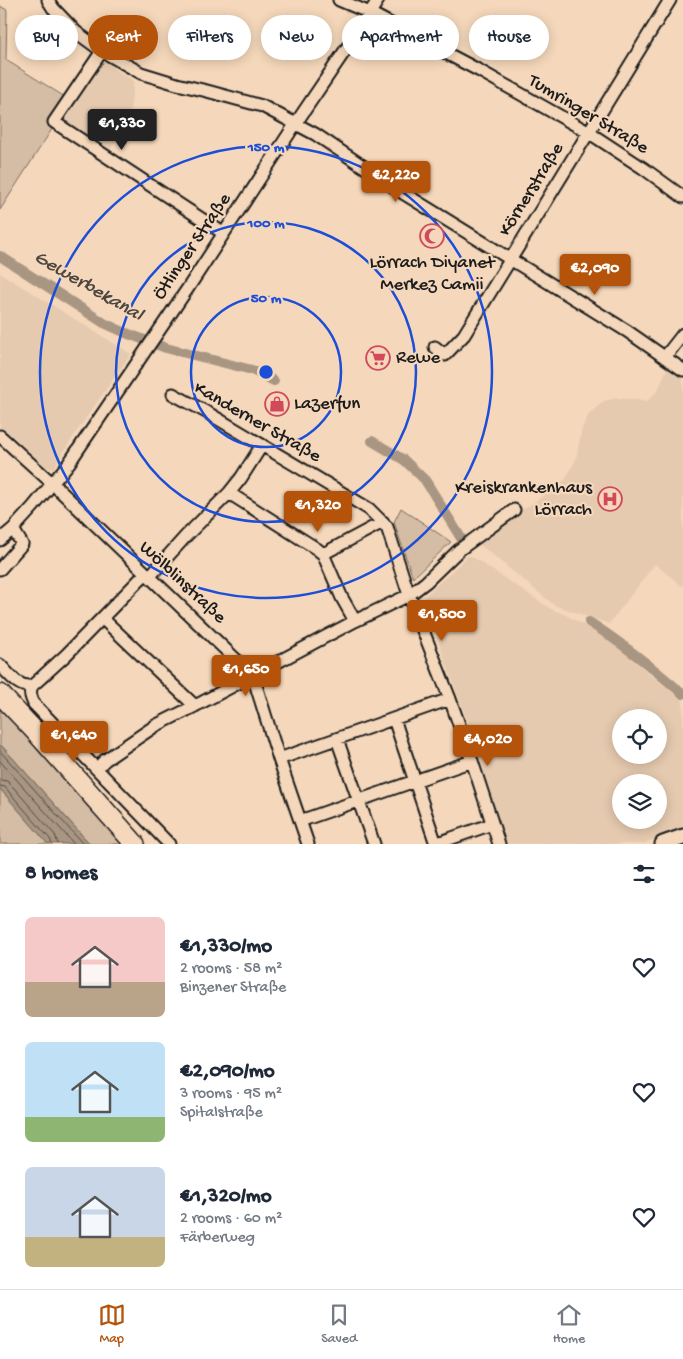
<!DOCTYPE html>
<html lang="en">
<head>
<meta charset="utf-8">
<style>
	body { margin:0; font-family:"Gochi Hand",sans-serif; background:#f2f2f3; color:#1f2937; height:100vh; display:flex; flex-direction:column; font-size:19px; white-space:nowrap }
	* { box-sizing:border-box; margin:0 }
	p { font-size:16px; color:#747a83 }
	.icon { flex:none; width:28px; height:28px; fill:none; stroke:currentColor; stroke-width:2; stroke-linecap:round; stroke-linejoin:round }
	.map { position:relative; height:844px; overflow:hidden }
	.side { display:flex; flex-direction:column; background:#fff; flex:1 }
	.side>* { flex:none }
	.banner { position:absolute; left:15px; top:15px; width:654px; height:45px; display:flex; gap:10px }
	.controls { position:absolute; left:612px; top:709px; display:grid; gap:10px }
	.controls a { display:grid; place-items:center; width:55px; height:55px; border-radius:50%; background:#fff; box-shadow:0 2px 12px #0003; font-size:25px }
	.price { position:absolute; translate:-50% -42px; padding:0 11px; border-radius:5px; background:#b45309; color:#fff; font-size:16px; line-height:32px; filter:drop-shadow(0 1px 2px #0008) }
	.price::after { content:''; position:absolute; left:50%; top:30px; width:15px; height:11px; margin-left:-8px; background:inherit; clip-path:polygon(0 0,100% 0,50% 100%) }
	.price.current { background:#222; color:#fff }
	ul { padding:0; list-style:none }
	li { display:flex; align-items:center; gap:15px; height:125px; padding:0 25px }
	li span { display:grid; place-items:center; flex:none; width:140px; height:100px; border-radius:8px; color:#555 }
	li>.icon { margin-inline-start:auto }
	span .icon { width:60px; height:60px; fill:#fffc; stroke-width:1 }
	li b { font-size:21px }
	h2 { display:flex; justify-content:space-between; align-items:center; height:60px; padding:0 25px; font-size:21px }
	.chip { padding:0 18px; border-radius:22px; background:#fff; box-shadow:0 2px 12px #0003; font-size:18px; line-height:45px }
	.chip.current { background:#b45309; color:#fff }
	.dock { display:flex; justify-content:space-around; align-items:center; height:70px; border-top:1px solid #e0e1e3; background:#fff; font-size:14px; color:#747a83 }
	.dock a { display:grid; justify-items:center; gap:2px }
	.dock .current { color:#b45309 }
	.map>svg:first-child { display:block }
	.built { fill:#e5caaf; fill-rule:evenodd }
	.green { fill:#d5bca4; stroke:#786c60 }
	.water { fill:#a89582; stroke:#706559 }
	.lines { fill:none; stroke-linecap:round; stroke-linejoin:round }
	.shore { stroke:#544c45; stroke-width:1 }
	.canal { stroke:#a89582; stroke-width:10 }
	.minor-casing { stroke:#1c1c1c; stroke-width:15 }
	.tertiary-casing { stroke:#1c1c1c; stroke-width:19 }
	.primary-casing { stroke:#1c1c1c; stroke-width:22 }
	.minor { stroke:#f5d8bb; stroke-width:11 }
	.tertiary { stroke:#f5d8bb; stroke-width:15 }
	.primary { stroke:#f5d8bb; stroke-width:19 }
	.ring { fill:none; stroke:#1d4ed8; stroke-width:2.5 }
	.labels { text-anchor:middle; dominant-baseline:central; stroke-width:4.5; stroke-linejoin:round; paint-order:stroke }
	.street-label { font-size:19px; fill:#1c1c1c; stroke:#f5d8bb }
	.poi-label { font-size:19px; fill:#1c1c1c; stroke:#f5d8bb; text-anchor:start }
	.water-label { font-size:20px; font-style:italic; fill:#4d4640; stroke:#f5d8bb }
	.centre { fill:#1d4ed8; stroke:#f5d8bb; stroke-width:2.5 }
	.ring-label { font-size:15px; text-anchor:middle; font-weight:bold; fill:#1d4ed8; stroke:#f5d8bb; stroke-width:4.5; stroke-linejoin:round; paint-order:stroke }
</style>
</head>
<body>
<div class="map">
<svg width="683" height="844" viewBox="0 0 683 844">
	<rect width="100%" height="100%" fill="#f5d8bb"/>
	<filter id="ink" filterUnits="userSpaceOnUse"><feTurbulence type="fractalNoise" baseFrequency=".02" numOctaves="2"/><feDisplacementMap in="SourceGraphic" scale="10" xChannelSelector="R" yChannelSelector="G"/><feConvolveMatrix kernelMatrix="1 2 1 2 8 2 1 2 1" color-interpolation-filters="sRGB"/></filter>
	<g filter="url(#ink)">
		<path class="built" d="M104,62L134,81L128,124L108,153L64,123L65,120Z
			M0,273L131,354L77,431L53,469L45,467L13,437L0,446Z
			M668,366L683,379V587L655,564L609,624L554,605L479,544L484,534L530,505L565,480L576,459L582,428L589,414L604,401L617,398L647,401L658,390Z
			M468,556H471L551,609L564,614L601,634L683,701V829L643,844H506L473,737L443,655L424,597ZM621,718H659V755H621ZM621,782H659V820H621Z"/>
		<path class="green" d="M0,6L7,10L6,60L65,97L54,126L0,210Z
			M401,508L451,542L413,578L394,522Z
			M0,707L124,844H90L0,744Z
			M0,789L6,795L48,844H0Z"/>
		<path class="water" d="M0,744L90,844H48L0,789Z"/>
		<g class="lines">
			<path class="shore" d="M0,751L83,844
				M0,761L74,844
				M0,780L7,781L14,788L55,835L58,844
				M0,786L5,787L9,792L50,839L52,844"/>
			<path class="canal" d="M0,256L104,323L126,333L166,348L252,370L274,381
				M372,441L404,460L425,480L461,538
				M589,622C622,643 653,668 683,694"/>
			<g class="minor-casing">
				<path id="minor" d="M48,0L53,8L76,32L102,51L141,73L177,84L207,91L262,106L315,134L403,193L627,331L683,370
					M339,0L370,13L480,71L588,132L643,168L683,197
					M102,51L54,122L223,233
					M435,347L445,355L464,335L670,0
					M665,357L683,334
					M173,394L208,413L369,509L387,527L409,595L450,699L472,761L499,844
					M0,436L53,484L253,676L279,759L308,844
					M229,493L317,549L323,554L342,598L355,621
					M0,540L13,529L33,507L69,463L188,288L296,123L359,30L378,0
					M323,554L383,522
					M0,569L22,544L13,529
					M150,576L186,536L229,493L241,478L262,445
					M103,619L195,706
					M0,665C9,674 18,688 32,686C29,693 31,697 34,704L169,844
					M32,686L66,655L146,573
					M394,719L436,844
					M337,739L374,844
					M279,759L450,699
					M97,768L105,760L155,726L195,706L355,621L409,595L426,582L459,550L514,510
					M300,821L472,761
					M435,844L492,824"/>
			</g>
			<g class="tertiary-casing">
				<path id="tertiary" d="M663,844L683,837"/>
			</g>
			<g class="primary-casing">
				<path id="primary" d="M0,694L33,729L135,844"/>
			</g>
			<use href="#minor" class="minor"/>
			<use href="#tertiary" class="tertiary"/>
			<use href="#primary" class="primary"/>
		</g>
	</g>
	<g class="ring">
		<circle cx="266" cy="372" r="75"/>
		<circle cx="266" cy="372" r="150"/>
		<circle cx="266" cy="372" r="226"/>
	</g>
	<defs>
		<g id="mosque-ring" transform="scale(1.25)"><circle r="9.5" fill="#f5d8bb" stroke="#d1495b" stroke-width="1.5"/><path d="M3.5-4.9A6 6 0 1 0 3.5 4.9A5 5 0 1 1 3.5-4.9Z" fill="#d1495b"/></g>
		<g id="supermarket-ring" transform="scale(1.25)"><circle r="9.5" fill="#f5d8bb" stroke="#d1495b" stroke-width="1.5"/><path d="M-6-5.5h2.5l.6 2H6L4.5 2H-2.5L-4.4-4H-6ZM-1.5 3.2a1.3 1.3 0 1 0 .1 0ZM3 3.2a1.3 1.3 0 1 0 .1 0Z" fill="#d1495b"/></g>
		<g id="shop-ring" transform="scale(1.25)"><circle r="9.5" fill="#f5d8bb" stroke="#d1495b" stroke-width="1.5"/><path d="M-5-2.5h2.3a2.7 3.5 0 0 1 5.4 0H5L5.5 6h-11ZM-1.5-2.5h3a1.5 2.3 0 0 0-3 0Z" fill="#d1495b"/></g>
		<g id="hospital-ring" transform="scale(1.25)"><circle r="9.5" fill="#f5d8bb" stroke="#d1495b" stroke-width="1.5"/><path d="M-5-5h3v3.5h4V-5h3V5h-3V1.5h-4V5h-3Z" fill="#d1495b"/></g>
	</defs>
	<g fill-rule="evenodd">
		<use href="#mosque-ring" x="432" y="236"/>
		<use href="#supermarket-ring" x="378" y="358"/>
		<use href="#shop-ring" x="277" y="404"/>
		<use href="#hospital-ring" x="610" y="499"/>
	</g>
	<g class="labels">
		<g class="street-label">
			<text transform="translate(588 115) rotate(31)">Tumringer Straße</text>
			<text transform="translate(532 190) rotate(-58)">Körnerstraße</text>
			<text transform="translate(193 247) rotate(-56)">Ötlinger Straße</text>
			<text transform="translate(257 423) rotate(30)">Kanderner Straße</text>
			<text transform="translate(182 583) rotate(43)">Wölblinstraße</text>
		</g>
		<g class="poi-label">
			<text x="432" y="263" text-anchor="middle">Lörrach Diyanet<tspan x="432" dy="22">Merkez Camii</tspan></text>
			<text x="396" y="358">Rewe</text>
			<text x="294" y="404">Lazerfun</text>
			<text x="592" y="488" text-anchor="end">Kreiskrankenhaus<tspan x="592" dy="22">Lörrach</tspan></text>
		</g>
		<g class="water-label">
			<text transform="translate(88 287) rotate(30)">Gewerbekanal</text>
		</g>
	</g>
	<circle cx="266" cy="372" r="8" class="centre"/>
	<g class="ring-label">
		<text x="266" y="151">150 m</text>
		<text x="266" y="227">100 m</text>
		<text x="266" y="302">50 m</text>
	</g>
</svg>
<div class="controls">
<a><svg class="icon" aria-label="locate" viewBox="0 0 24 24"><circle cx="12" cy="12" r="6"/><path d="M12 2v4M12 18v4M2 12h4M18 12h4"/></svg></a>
<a><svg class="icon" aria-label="layers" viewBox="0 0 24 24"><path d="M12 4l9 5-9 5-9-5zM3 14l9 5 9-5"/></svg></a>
</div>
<b class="price current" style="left:122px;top:151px">€1,330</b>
<b class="price" style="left:396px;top:203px">€2,220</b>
<b class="price" style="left:595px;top:296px">€2,090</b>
<b class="price" style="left:318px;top:533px">€1,320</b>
<b class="price" style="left:442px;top:642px">€1,500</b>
<b class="price" style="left:246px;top:697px">€1,650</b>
<b class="price" style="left:74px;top:763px">€1,640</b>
<b class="price" style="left:488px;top:767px">€4,020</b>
<div class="banner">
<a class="chip">Buy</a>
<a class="chip current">Rent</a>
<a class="chip">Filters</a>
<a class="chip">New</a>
<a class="chip">Apartment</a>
<a class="chip">House</a>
</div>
</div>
<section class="side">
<h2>8 homes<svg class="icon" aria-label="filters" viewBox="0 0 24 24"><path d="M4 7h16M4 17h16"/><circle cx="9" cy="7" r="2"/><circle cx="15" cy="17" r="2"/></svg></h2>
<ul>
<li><span style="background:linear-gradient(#f6c9c9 65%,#b9a48a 0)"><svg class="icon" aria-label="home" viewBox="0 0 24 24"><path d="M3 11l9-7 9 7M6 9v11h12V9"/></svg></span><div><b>€1,330/mo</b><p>2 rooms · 58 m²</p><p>Binzener Straße</p></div><svg class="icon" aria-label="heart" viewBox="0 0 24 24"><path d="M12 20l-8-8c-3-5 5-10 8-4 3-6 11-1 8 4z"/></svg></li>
<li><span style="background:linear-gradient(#bfe0f5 75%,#8fb573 0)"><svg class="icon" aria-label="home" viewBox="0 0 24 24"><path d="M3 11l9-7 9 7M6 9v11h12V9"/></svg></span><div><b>€2,090/mo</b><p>3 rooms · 95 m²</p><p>Spitalstraße</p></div><svg class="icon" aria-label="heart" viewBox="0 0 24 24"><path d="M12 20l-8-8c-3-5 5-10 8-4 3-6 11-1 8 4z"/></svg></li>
<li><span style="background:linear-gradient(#c9d6e8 70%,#c2b280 0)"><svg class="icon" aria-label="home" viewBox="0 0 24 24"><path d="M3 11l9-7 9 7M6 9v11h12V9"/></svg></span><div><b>€1,320/mo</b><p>2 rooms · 60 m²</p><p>Färberweg</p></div><svg class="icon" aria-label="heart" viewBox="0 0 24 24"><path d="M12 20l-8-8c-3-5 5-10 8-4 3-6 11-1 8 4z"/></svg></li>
</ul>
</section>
<nav class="dock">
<a class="current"><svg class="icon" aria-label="map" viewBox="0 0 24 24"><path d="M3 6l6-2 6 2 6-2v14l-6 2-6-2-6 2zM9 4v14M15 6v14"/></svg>Map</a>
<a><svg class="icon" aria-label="saved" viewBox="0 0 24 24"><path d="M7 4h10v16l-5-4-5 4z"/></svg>Saved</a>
<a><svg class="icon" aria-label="home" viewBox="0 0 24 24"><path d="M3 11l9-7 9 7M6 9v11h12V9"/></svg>Home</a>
</nav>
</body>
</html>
